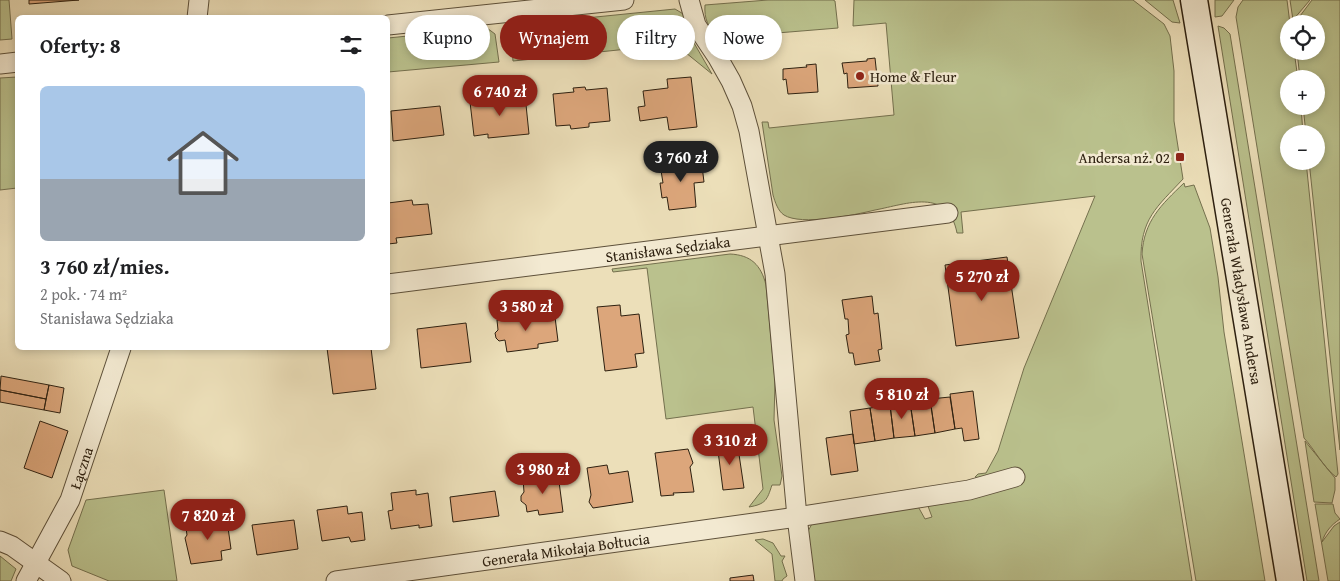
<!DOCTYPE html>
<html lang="pl">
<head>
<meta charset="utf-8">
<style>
	body { margin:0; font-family:"Gentium Book Plus",serif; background:#f6f6f6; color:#202124; height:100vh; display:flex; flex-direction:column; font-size:19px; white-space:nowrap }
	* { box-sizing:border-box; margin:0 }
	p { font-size:16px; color:#757577 }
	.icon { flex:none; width:28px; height:28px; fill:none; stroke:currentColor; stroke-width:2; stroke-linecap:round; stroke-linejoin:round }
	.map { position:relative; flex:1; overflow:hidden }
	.details { position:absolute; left:15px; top:15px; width:375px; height:335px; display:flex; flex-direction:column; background:#fff; border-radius:8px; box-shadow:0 2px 8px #0003 }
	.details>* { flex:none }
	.hud { position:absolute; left:405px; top:15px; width:475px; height:45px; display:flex; gap:10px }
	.tools { position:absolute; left:1280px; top:15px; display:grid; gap:10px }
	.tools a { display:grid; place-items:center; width:45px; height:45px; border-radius:50%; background:#fff; box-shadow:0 2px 8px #0003; font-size:25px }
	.price { position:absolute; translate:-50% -42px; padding:0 11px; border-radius:18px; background:#8f2418; color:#fff; font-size:16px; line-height:32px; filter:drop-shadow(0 1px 2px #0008) }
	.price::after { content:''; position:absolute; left:50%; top:30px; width:15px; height:11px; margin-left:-8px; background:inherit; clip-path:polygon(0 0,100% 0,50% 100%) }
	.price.active { background:#222; color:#fff }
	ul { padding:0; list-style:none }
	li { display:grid; align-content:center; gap:10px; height:265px; padding:0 25px }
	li+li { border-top:1px solid #e0e0e0 }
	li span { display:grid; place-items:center; height:155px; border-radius:8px; color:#555 }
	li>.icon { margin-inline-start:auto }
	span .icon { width:90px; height:90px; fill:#fffc; stroke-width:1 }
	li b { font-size:21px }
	h2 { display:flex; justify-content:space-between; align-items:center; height:60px; padding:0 25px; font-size:21px }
	.chip { padding:0 18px; border-radius:22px; background:#fff; box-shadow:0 2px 8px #0003; font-size:18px; line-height:45px }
	.chip.active { background:#8f2418; color:#fff }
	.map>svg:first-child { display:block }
	.green { fill:#bac18d; stroke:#74704e }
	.building { fill:#dca67b; stroke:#2d2010 }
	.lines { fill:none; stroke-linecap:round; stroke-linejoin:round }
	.street-casing { stroke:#5d503a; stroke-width:21 }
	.secondary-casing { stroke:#2d2010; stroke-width:29 }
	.street { stroke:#f3ead2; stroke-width:19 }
	.secondary { stroke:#f3ead2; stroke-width:26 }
	.poi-dot { fill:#8f2418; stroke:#f3ead2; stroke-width:2 }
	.labels { text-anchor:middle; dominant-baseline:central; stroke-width:5; stroke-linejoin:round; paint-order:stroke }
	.poi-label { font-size:15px; fill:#2d2010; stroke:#f3ead2; text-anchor:start }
	.street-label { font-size:15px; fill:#2d2010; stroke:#f3ead2 }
</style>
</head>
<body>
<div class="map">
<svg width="1340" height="581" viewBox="0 0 1340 581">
	<rect width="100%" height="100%" fill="#ecdfb9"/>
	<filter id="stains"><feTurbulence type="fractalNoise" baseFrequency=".004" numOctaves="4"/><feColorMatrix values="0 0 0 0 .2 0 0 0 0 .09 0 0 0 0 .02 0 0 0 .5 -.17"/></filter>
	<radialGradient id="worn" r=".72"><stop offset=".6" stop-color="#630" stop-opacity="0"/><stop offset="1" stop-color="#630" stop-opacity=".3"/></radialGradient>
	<path class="green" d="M0,0H9L12,39L0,40Z
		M768,0H833L835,1L838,28L777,33L762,31L749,23L735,25L728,34L719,36C708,28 704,19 705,5Z
		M854,0H1133L1164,24L1170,36L1174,71V121L1183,179C1157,207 1140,219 1141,261L1192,581H812L807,533L813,522L915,501L925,519L932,517L925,498L981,478L975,477L978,474L986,473L998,451L1024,368L1095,196L961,212L963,233H957C948,187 907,204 875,210C855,215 801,226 784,215C778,211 775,202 773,195L762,122H768L769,128L894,115L886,23L853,26Z
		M1145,0H1173L1180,23L1172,22Z
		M1215,0H1234L1222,16L1215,17Z
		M1243,0H1287L1290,24H1289V51H1294L1298,79H1289V106H1301L1303,134H1289V161H1306L1338,474L1336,477C1323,467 1315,450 1304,438L1236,17L1238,7Z
		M1290,0H1310L1293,20Z
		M1312,0H1340V450L1309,161H1316V134H1306L1303,106H1316V79H1300L1297,51H1316V24H1294Z
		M675,9L685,15L694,43L712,74L675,44L561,56L554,46L552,27L556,21Z
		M1218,26L1224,28L1230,34L1319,581H1307Z
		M487,28L495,34L499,62L388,72V38Z
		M526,28L532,30L535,39H540L543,58L513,61L511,37L518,35L521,30Z
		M17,77V188L0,190V78Z
		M1184,183L1185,187L1194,185L1210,228L1218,277L1224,332L1265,581H1196L1142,254C1144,221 1161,205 1184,183Z
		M730,254C751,255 761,265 766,285L775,381L774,420L782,476L780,485H772C767,500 766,504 749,507L763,489L753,407L666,419L647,268L613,272L612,269Z
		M1305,441L1335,478V490L1332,503L1314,502Z
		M164,490L177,581H109L72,566L68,550L86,500Z
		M1315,504H1333L1335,513L1340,519C1331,525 1325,532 1322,542L1334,526L1340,522V581H1328Z
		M763,539L773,543L781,556H785L782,561L787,576L783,579L782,581H775L772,554L755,540Z
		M0,556L16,569L11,581H0Z"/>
	<path class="building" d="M29,0H79L29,4Z
		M875,58L878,86L848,88L847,73L844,74L842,63L867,61V59Z
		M816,64L818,92L788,94L786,79L783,80V69L807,67L806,65Z
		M691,77L697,127L669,130L667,117L640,121L638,107L645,106L643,91L668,88L667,79Z
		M585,87L586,90L607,88L610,121L589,123V127L571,129L570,125L556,126L553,94L574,92L573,88Z
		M507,95V97L525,95L529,134L488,138V134L474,136L470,102H490V97Z
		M440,106L444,135L393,141L391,111Z
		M701,158L704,182L694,183L696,207L669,210L667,197L662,198L660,183H663L660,164Z
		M412,200L413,205L428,204L432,234L396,238L397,243L388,244V203Z
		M1007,257L1019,338L956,346L945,265Z
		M872,296L874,314L878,313L882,349L878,350L880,361L855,365L853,353H849L846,335L849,334L848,319H845L842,300Z
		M620,305L621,316L639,314L644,353L635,354L637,367L605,371L597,307Z
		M534,315L535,320L555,317L558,341L538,344V348L507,352L505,340L499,341L496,338L495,333L498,330L497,320Z
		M466,323L471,362L421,368L417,329Z
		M327,348H371L376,389L333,394Z
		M1,376L49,385L46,399L0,390Z
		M49,385L64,388L60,413L44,410Z
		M0,390L46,399L44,410L0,402Z
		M973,391L979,439L964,441L962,428L955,429L950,394Z
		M950,397L955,429L935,433L930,399Z
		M930,399L935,433L915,436L910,402Z
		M910,402L915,436L894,438L890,405Z
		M890,405L894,438L875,441L870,408Z
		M870,408L875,441L854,444L850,411Z
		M40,421L68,431L52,478L24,468Z
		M853,434L858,471L831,475L826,438Z
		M737,441L744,488L723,490L717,443Z
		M688,449L693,463L690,467L694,492L673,493L674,495L661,496L655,453Z
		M607,465L609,474L628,471L633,502L593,508L589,502L591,495L587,468Z
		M558,474L563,512L539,515L538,510L527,512L526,505L521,501V496L524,492L523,479Z
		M416,490V495L428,493L432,526L419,528V525L391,529L388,511L393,510L391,493Z
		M495,491L499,516L453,522L450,497Z
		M347,506L348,514L362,512L365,540L351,542L349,537L322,541L317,510Z
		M226,513L231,549L221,551L222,560L191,564L185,538L187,535L186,528L216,524L215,515Z
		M294,520L298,549L257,555L252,525Z
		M753,575L754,581H730V578Z"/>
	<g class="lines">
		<g class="street-casing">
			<g id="street">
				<path d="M689,0L696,25L718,58L731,81L742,106L749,131L775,274L797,517L805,581"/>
				<path d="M197,18L199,0"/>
				<path d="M388,25L624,0"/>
				<path d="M0,64L18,62"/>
				<path id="s1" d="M388,284L948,213"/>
				<path d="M0,541L12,546L61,581"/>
				<path id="s2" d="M26,581L70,500L121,348"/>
				<path id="s3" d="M336,581L797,517L969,490L1015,477"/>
			</g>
		</g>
		<g class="secondary-casing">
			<g id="secondary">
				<path id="s4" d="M1194,0L1290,581"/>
			</g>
		</g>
		<use href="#street" class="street"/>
		<use href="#secondary" class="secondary"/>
	</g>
	<g class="poi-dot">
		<circle cx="860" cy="76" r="5"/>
		<rect x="1175" y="152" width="10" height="10" rx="2.5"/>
	</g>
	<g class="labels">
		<g class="poi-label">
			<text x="870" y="76">Home &amp; Fleur</text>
			<text x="1170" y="157" text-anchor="end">Andersa nż. 02</text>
		</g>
		<g class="street-label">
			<text stroke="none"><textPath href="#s1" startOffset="282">Stanisława Sędziaka</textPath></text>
			<text stroke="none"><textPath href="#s4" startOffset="295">Generała Władysława Andersa</textPath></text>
			<text stroke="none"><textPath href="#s2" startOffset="126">Łączna</textPath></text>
			<text stroke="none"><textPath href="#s3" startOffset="232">Generała Mikołaja Bołtucia</textPath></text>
		</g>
	</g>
	<rect width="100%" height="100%" filter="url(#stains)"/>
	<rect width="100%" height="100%" fill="url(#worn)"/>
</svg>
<div class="tools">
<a><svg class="icon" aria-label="locate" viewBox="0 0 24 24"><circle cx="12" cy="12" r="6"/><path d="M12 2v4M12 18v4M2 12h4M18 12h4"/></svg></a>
<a>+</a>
<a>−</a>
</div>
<b class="price" style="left:500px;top:117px">6 740 zł</b>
<b class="price active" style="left:681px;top:183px">3 760 zł</b>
<b class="price" style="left:982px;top:302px">5 270 zł</b>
<b class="price" style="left:526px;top:332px">3 580 zł</b>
<b class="price" style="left:902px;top:420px">5 810 zł</b>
<b class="price" style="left:730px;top:466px">3 310 zł</b>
<b class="price" style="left:543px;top:495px">3 980 zł</b>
<b class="price" style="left:208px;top:541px">7 820 zł</b>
<div class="hud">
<a class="chip">Kupno</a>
<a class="chip active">Wynajem</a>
<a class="chip">Filtry</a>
<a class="chip">Nowe</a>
</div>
<section class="details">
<h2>Oferty: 8<svg class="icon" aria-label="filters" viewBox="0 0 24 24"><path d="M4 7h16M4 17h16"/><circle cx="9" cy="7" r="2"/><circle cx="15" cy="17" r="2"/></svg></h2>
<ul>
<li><span style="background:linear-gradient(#a9c7e8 60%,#9aa5b1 0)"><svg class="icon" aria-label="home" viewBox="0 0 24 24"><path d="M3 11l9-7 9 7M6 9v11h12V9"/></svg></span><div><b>3 760 zł/mies.</b><p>2 pok. · 74 m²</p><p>Stanisława Sędziaka</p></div></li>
</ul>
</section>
</div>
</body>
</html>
